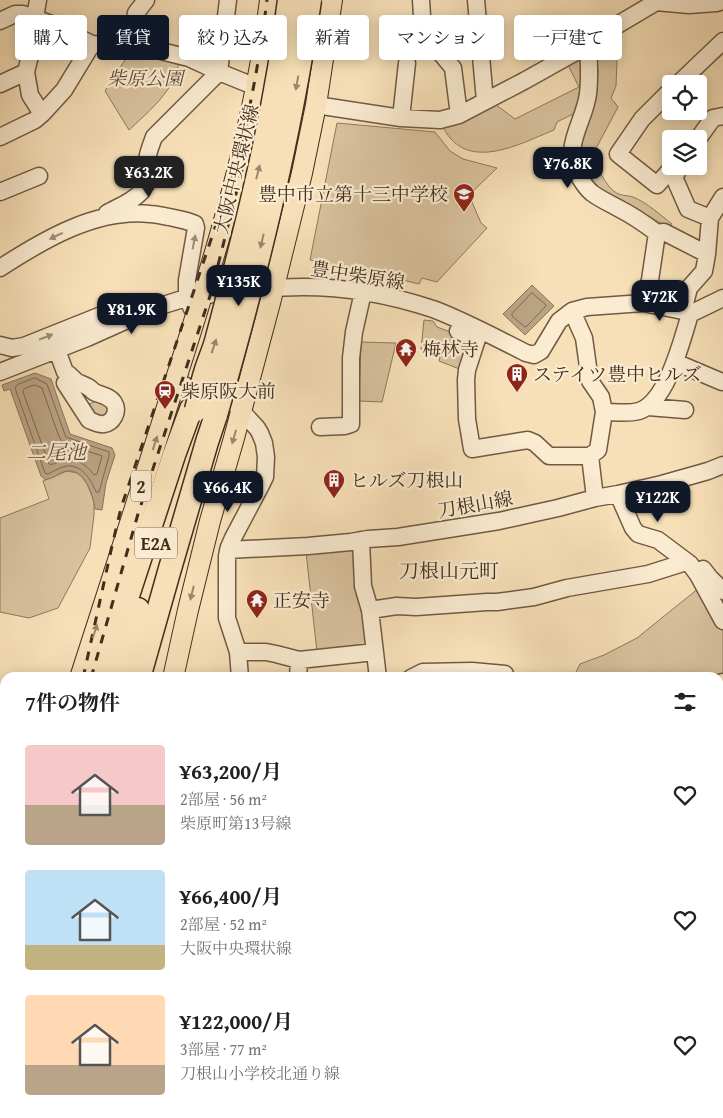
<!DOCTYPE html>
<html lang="ja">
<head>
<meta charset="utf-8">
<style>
	body { margin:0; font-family:"Gentium Book Plus","Noto Serif JP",serif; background:#f2f2f2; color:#202124; height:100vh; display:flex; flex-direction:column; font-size:19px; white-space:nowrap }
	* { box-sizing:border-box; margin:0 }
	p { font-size:16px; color:#757577 }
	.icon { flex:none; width:28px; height:28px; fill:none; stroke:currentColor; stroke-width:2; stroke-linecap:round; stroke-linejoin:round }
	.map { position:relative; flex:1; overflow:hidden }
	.side { position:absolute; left:0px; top:672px; width:724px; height:446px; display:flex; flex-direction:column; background:#fff; border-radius:15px 15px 0 0; box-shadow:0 2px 12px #0003 }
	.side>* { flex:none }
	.guide { position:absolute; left:15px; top:15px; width:694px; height:45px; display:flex; gap:10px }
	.controls { position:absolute; left:662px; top:75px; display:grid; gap:10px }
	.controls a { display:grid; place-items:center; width:45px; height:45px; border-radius:5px; background:#fff; box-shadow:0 2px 12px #0003; font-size:25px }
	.price { position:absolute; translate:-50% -42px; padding:0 11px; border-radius:10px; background:#111827; color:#fff; font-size:16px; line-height:32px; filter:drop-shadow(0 1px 2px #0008) }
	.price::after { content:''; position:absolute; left:50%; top:30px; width:15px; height:11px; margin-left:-8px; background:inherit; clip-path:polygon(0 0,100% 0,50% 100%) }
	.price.active { background:#222; color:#fff }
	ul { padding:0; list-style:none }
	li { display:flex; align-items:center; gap:15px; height:125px; padding:0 25px }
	li span { display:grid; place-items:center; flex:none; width:140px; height:100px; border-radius:5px; color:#555 }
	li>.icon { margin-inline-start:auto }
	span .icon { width:60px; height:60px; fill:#fffc; stroke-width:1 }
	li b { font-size:21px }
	h2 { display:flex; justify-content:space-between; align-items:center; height:60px; padding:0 25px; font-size:21px }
	.pill { padding:0 18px; border-radius:5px; background:#fff; box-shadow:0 2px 12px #0003; font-size:18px; line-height:45px }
	.pill.active { background:#111827; color:#fff }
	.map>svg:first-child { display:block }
	.green { fill:#d8c29d; stroke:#8e785c }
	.water { fill:#baa383; stroke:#8a745a }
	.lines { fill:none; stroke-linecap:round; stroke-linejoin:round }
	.shore { stroke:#7e6850; stroke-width:1 }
	.minor-casing { stroke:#705a43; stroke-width:19 }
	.major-casing { stroke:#432d1c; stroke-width:22 }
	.highway-casing { stroke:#432d1c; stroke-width:25 }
	.minor { stroke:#faebd1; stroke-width:16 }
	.major { stroke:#f7e0b8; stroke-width:20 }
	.highway { stroke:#f7e0b8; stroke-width:22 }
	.rail { stroke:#432d1c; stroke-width:3; stroke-dasharray:9 9; stroke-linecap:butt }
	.highway-bridge-casing { stroke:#432d1c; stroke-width:25; stroke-linecap:butt }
	.highway-bridge { stroke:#f7e0b8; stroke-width:22 }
	.oneway { fill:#9d866a }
	.oneway2 { fill:#9e8c76 }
	.labels { text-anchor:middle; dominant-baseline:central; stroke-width:4.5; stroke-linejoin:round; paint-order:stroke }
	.shield { fill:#faebd1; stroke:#7a6652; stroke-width:1 }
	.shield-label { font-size:18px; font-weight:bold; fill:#432d1c }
	.park-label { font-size:19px; font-style:italic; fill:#614b36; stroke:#faebd1 }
	.street-label { font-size:19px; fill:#432d1c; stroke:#faebd1 }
	.poi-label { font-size:19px; fill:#432d1c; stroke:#faebd1; text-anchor:start }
	.water-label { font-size:20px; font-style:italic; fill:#614a36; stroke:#faebd1 }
	.neighbourhood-label { font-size:20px; fill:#432d1c; stroke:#faebd1 }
</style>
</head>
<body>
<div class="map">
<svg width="723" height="1118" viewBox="0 0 723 1118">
	<rect width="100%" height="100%" fill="#f7e0b8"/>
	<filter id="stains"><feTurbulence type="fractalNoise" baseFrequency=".004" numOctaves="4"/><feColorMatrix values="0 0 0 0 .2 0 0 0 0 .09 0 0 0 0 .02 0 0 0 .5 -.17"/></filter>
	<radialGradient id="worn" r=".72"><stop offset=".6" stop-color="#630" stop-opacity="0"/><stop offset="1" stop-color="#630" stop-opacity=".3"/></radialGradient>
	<path class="green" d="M615,33L617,60L616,86L611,98L618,107L592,156C598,167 604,184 615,192C620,196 627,195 633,197C648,203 660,215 672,224L669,228L598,187L591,181L582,167L578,148L596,87L598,72L596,52L600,44Z
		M132,49L181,59C177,69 174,80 168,89C158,104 143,117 129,130L105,91Z
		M575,60L585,62L579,111L557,122L554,130C524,142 477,168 451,139C447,135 445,130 442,126L495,104L515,119L579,87L567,63Z
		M337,123L435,132L450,151L463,159L497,168L469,195L481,223L487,228L437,282L422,278L419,284L366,271L310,260Z
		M424,320L433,321L437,327L470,339L462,370L439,361L440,357L421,349Z
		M361,342L396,343L382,402L359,401Z
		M102,399L112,411L101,420L87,406L89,404Z
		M67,471L77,473L82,477L87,484L94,501V515L90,548L58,608L29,618L0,612V518L49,499L43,481Z
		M354,548L368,647L317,652L306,552Z
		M699,588L723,631V677H577L576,672L580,664L604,655L637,638Z"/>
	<path class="water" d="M532,285L554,306L525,335L503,314Z
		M35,373L51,379L70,434L112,448L115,455L106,483L102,510L95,509C93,495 85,468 66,471C60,472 55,478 48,479C44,480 44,479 41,476L10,389L4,391L2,385Z"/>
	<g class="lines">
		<path class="shore" d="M532,293L545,304L546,306L527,326L525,327L512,316V314Z
			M35,378L47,384L64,432L66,437L109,452V456L99,492H96C91,479 82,465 67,466C60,467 54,471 48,474L45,473L15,388L17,385Z
			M35,385L42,388L58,434L61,440L66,444L102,456L97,474L94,475C86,464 75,457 61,461C56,463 53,465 49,464L23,392L24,389Z"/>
		<g class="minor-casing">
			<path id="minor" d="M421,0L423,32L453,68L459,115
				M476,0L485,101
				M35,18L38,0
				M39,20L26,72L30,95L42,114
				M0,21L15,14H23L51,24L92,44L139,47L161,51L189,58L219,72L256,87
				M588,45C589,61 590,78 588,94C584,124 560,148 580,178C583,183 587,189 592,193C600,199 609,203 618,208C632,215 645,224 657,233L650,280L643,303
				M130,47L136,13L146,0
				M219,72L228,0
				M0,84L26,72
				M678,84L723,41
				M671,90L642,119L618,154L657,185L670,170L674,177
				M316,105L401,118L440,120L459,115L524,81L599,39L619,24L656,2L689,5L716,3L723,1
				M401,118L407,63
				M0,137L35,120L42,114L64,90L92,44
				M698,139L713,118L723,116
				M0,192L39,176
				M107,213C118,207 132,202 141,192C147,184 145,170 147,160C148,152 151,145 154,137L219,72
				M710,218L723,197
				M657,233L664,232L707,254
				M0,268C43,240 97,208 150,214C156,214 163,216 169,217C178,219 187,220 195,224L196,228L187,280V291L191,307
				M264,289C320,283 379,291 433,309C465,321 496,338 526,353L534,355L541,351L559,321L572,311L587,307L643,303L683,311
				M572,311L584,338L590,381L601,397L604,412L598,450L590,456L595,498
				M690,314L723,298
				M458,331L477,339L467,370L466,380L467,419L472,449L528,440L535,443L549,456H590
				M0,345L12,348L24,346L104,314C110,314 117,319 122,322
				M57,350L65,372C71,375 73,379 77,382C81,384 85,385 88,387C90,388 92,390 94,392C100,395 110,396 114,403C119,411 113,423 104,424C99,425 94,422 89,420L65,383
				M675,362L722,382
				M0,372L87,338L154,308L189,297L239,291
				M175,382L234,403L257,428L260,433L264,443L266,457L265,477L260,487L233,538L229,547L227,556V618L238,652L240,678
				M648,407L685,410
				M604,412C614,412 629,414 639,411C667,402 682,340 690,314L683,311L689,288L704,271L707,254L710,218L688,209L674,177L681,166
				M320,427L345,426L351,424V358L354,332L363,292
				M618,494L633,528L638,534L658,540L690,564L698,575L723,621
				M361,540L363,586L370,610L378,678
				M228,550L308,546L351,542L368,539L398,537L499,521L558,508L595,498L618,494L662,484L708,471L723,465
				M703,569L710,578L723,591
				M370,610L397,606L416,607L487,602H497L534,597L567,588L648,574L686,562
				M238,652H266L276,654L299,660L375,652
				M298,678L299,660
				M411,678L423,672L472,671L505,674
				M719,683L723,682
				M719,781L723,783
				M719,846L723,848
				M719,900L723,893
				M719,994L723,993
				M719,1037H723
				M0,1056L5,1057
				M144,1114L145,1118
				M171,1118L178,1114
				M282,1118L283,1114
				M407,1118L408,1114
				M453,1118L456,1114"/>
		</g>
		<g class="major-casing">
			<path id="major" d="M80,678C112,580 143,483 174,385C214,260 254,132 270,0
				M173,678L188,610L210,521L234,438L270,303L302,173L316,105L332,0
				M0,955L5,929
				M123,1118L124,1114"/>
		</g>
		<g class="highway-casing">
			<path id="highway" d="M101,678L174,455L191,409
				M119,678L138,609
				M139,678L169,572L207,442L216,415
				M10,1118V1114
				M42,1118V1114
				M62,1118V1114
				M93,1118V1114"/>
		</g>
		<use href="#minor" class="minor"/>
		<use href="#major" class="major"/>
		<use href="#highway" class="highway"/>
		<path class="rail" d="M83,678L112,546L121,508L235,168C250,113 260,56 267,0
			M91,678L138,514L211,293L247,150
			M0,996L5,968
			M0,1054L5,1008"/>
		<g class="highway-bridge-casing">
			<path id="highway-bridge" d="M196,410C199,398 201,385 205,373C208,362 213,352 216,341C246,229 275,115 289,0
				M216,415C255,279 290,140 310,0"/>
		</g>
		<use href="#highway-bridge" class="highway-bridge"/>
	</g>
	<defs><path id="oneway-solid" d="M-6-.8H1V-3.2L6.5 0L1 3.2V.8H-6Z" transform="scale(1.25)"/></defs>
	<g class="oneway">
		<use href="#oneway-solid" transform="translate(297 83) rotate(100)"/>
		<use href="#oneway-solid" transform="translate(258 172) rotate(-76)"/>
		<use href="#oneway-solid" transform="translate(262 241) rotate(103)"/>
		<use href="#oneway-solid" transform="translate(214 346) rotate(-72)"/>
		<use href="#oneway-solid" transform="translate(234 437) rotate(106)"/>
		<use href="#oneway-solid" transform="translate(155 443) rotate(-72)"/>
		<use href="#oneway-solid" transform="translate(192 593) rotate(104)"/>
		<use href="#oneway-solid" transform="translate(95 631) rotate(-72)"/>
	</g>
	<g class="oneway2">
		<use href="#oneway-solid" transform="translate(56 236) rotate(155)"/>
		<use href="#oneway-solid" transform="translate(194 242) rotate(-79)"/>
		<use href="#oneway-solid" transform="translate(46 337) rotate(-21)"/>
	</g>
	<defs>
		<g id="school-pin" transform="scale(1.125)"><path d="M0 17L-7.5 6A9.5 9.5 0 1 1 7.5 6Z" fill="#8f2418" stroke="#faebd1"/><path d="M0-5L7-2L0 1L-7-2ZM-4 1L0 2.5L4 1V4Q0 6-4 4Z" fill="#fff"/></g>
		<g id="temple-pin" transform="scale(1.125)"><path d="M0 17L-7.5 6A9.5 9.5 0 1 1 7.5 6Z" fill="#8f2418" stroke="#faebd1"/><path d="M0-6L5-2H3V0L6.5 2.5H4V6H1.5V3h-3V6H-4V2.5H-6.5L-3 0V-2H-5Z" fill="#fff"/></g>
		<g id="building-pin" transform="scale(1.125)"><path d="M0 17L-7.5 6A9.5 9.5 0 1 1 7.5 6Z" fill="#8f2418" stroke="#faebd1"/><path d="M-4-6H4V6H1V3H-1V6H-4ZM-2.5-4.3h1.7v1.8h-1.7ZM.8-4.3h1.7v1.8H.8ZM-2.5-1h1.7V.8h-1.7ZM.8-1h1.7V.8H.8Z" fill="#fff"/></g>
		<g id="station-pin" transform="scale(1.125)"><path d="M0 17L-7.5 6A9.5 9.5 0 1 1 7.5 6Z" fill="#8f2418" stroke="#faebd1"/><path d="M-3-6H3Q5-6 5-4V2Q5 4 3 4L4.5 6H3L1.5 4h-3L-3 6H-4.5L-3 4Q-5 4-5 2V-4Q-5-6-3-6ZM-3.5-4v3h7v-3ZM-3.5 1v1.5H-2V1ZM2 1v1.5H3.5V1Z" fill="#fff"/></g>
	</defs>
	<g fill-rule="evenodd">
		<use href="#school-pin" x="464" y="194"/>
		<use href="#temple-pin" x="406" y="349"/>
		<use href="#building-pin" x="517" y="374"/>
		<use href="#station-pin" x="165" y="391"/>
		<use href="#building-pin" x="334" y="480"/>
		<use href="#temple-pin" x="257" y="600"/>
	</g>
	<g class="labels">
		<g class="shield">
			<rect x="131" y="470.5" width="20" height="31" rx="4"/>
			<rect x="135" y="527.5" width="42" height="31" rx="4"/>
		</g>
		<g class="shield-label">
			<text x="141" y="486">2</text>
			<text x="156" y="543">E2A</text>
		</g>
		<g class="park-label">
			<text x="145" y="78">柴原公園</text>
		</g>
		<g class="street-label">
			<text transform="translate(236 169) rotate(-76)">大阪中央環状線</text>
			<text transform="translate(358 275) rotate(9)">豊中柴原線</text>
			<text transform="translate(475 504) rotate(-10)">刀根山線</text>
		</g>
		<g class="poi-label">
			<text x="448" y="194" text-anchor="end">豊中市立第十三中学校</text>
			<text x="422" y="349">梅林寺</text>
			<text x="533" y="374">ステイツ豊中ヒルズ</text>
			<text x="181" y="391">柴原阪大前</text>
			<text x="350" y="480">ヒルズ刀根山</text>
			<text x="273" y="600">正安寺</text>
		</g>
		<g class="water-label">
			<text x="56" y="451">二尾池</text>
		</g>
		<g class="neighbourhood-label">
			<text x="449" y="570">刀根山元町</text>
		</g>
	</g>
	<rect width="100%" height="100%" filter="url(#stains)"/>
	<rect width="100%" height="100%" fill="url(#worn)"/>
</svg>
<div class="controls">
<a><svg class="icon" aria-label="locate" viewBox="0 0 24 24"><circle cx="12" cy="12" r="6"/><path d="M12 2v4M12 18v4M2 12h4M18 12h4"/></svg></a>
<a><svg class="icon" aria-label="layers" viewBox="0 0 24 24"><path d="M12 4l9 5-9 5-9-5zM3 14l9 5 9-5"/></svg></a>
</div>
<b class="price" style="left:568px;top:189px">¥76.8K</b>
<b class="price active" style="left:149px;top:198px">¥63.2K</b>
<b class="price" style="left:239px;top:307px">¥135K</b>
<b class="price" style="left:660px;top:322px">¥72K</b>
<b class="price" style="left:132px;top:335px">¥81.9K</b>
<b class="price" style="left:228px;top:513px">¥66.4K</b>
<b class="price" style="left:658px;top:523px">¥122K</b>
<div class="guide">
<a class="pill">購入</a>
<a class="pill active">賃貸</a>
<a class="pill">絞り込み</a>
<a class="pill">新着</a>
<a class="pill">マンション</a>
<a class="pill">一戸建て</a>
</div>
<section class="side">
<h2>7件の物件<svg class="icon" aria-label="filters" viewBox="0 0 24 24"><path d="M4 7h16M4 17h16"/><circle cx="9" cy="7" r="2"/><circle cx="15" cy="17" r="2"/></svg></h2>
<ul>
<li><span style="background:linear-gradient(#f6c9c9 60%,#b9a48a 0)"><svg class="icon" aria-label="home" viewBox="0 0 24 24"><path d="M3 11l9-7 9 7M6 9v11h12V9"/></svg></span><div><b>¥63,200/月</b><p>2部屋 · 56 m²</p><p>柴原町第13号線</p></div><svg class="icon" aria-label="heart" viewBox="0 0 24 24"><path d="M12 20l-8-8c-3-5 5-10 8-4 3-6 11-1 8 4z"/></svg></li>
<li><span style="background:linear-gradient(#bfe0f5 75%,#c2b280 0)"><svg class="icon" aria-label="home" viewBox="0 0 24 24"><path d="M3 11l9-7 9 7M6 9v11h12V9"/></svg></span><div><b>¥66,400/月</b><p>2部屋 · 52 m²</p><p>大阪中央環状線</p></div><svg class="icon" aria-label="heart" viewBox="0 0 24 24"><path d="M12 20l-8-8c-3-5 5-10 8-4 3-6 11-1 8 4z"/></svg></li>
<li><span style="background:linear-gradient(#ffd9b3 70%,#b9a48a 0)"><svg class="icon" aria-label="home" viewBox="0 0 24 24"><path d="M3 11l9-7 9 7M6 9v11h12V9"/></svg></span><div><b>¥122,000/月</b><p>3部屋 · 77 m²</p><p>刀根山小学校北通り線</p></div><svg class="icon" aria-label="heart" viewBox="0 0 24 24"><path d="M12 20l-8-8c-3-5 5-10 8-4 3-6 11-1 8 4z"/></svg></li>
</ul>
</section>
</div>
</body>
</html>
